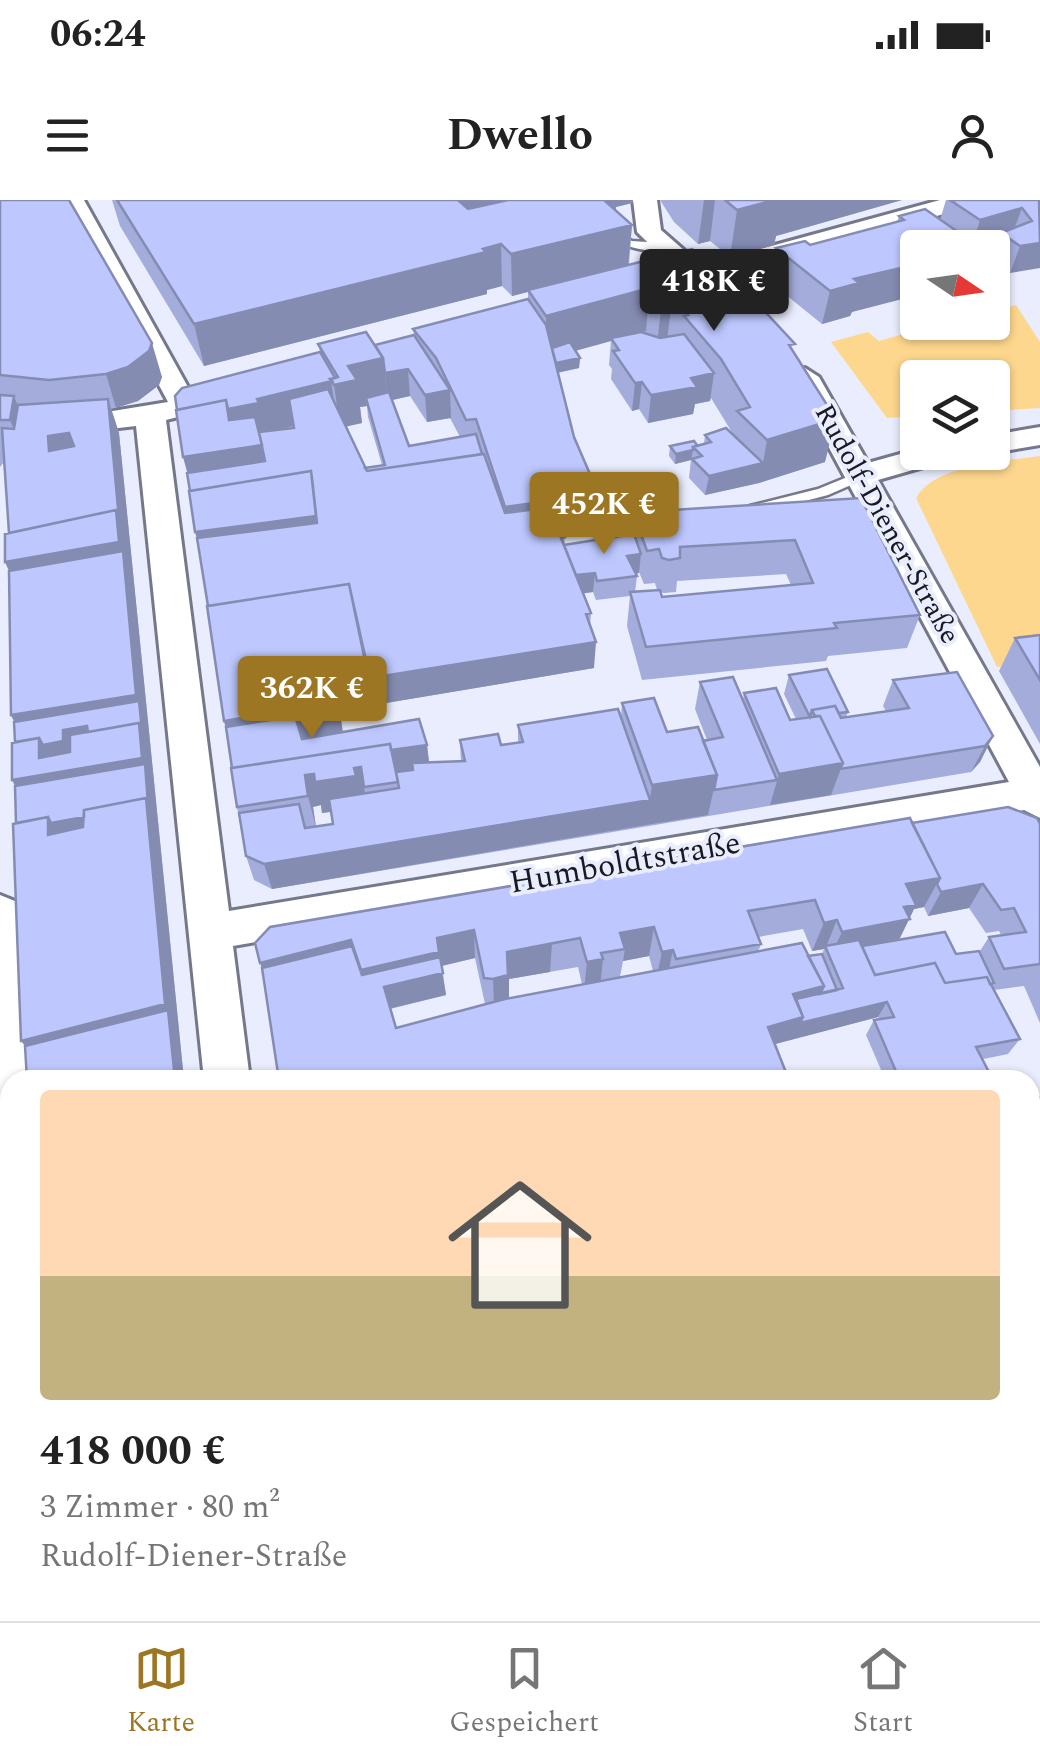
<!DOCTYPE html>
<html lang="de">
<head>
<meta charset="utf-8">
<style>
	body { margin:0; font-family:Spectral,serif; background:#f6f6f6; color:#222; height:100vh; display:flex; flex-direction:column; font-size:38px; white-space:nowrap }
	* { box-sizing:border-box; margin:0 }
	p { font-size:32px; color:#767676 }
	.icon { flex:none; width:55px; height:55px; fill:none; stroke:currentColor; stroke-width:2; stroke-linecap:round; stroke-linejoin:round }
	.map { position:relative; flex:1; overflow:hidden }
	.details { position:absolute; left:0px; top:870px; width:1040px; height:552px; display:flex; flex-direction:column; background:#fff; border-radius:30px 30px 0 0; box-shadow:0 2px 8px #0004 }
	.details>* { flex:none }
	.needle { width:65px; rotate:103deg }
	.controls { position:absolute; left:900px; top:30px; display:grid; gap:20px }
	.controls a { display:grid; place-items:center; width:110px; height:110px; border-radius:10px; background:#fff; box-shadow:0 2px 8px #0004; font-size:50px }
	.price { position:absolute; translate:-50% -85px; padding:0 22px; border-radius:10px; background:#9c7622; color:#fff; font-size:32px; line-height:65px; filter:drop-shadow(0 2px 5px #0008) }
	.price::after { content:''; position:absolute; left:50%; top:60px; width:30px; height:22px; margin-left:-15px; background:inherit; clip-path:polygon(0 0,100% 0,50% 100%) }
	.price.current { background:#222; color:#fff }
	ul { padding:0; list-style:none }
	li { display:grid; align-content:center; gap:20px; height:530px; padding:0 40px }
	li+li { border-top:2px solid #e0e0e0 }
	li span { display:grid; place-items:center; height:310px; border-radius:10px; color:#555 }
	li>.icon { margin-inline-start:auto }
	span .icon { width:180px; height:180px; fill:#fffc; stroke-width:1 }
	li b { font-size:42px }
	.status { display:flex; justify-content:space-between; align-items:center; height:70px; padding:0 50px; background:#fff; direction:ltr }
	.status svg { height:28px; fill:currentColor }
	header { display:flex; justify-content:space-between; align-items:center; height:130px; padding:0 40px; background:#fff; font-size:45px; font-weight:700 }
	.tabs { display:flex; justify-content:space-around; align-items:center; height:140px; border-top:2px solid #e0e0e0; background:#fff; font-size:28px; color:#767676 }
	.tabs a { display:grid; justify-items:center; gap:5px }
	.tabs .current { color:#9c7622 }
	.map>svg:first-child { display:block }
	.green { fill:#fed78e }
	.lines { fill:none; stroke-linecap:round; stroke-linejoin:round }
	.lane-casing { stroke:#74788a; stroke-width:5 }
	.street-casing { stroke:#74788a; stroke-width:6 }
	.lane { fill:#fff; fill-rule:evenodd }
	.street { fill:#fff; fill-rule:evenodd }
	.wall { fill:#a3acdb; fill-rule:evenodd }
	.shaded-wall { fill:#858cb2 }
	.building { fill:#bec8ff; stroke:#858cb2; stroke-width:2.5; fill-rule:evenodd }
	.labels { text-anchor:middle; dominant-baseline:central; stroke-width:8; stroke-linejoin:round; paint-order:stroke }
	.far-street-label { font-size:28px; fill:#181921; stroke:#e9edfd }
	.street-label { font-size:32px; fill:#181921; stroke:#e9edfd }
</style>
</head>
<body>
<div class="status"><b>06:24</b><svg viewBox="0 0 49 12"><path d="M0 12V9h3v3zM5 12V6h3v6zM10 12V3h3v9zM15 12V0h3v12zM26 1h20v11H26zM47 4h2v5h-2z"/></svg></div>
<header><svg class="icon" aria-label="menu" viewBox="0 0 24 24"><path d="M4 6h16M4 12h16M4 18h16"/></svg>Dwello<svg class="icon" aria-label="person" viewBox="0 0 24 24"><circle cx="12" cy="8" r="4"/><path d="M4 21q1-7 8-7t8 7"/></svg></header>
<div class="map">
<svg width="1040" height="1421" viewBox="0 0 1040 1421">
	<rect width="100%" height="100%" fill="#e9edfd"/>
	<path class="green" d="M1016,105L1040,142V208L993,211L992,178H918L917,216L887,218L831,142L868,132L879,141L941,123L992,122L993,111Z
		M1040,256V464L997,467L916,298C935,264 1004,261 1040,256Z"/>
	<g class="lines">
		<g class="lane-casing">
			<path id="lane" d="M608,29L632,41L662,43L668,47C649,56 622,45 604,35V31Z
				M862,271L869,275L867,278L828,295L755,314L747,309L750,306L818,289Z"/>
		</g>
		<g class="street-casing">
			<path id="street" d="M60,0H84L193,196L232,186L247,195L242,201L166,220L229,711L1009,582L791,177L805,168L819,177L868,263L918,249V252H955L951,259L878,280L1040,567V618L1024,610L233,746L250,880H204L136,226L58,235L0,230V212L88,215L168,202Z
				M633,0H657L661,30L701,65L940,0H979L976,5L715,78L723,87L710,95L692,84L663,92L654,90L650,84L654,78L678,72L637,32Z
				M1040,227V245L992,253L989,252L992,235Z
				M0,695L15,701L21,713L27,880H10V1243L0,1239Z
				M10,1385V1412H49V1421H0V1390Z
				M261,1412H321L322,1421H262Z"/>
		</g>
		<use href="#lane" class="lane"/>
		<use href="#street" class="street"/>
	</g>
	<path class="wall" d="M0,0L162,177L159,185L138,201L111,209L119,233L184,880L16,623L15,586L12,580L15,542L14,522L11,515L9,371L5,362L9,333L4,262L0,267Z
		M112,0H633L632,3L616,7V11L632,25L629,65L793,151L825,262L759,283L705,295L689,278L691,260L675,264L669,256L670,246L704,244L705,235L733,234L711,198L710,201L695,204L693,214L648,223L639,209L632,211L611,179L612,169L609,165L611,141L575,151L580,158L579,168L558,173L574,237L596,288L594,323L569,326V332H564L565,345L634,334L636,320L861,298L920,415L907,448L828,456L826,461L642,480L627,426L630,396L596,400L593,392L583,393L591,413L590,425L594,468L374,505L367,476L370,494L338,500L343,532L427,545L429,563L461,562L460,540L501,545L518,543V525L621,517L622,503L667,532L703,541L707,540L695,509L700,482L743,500L744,493L790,520L796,519L784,494L789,475L848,512L846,517L886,511L883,506L893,480L993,536L980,562L971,572L272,689L254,680L246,656L237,607L197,338L320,152L318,144L375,145L414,135L413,129L528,99V92L512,96L502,86L487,90V94L204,166L120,26ZM410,196L427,222L450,218L460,237L409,246L392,200ZM367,206L368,217L382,265L365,268L346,226L362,223L360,207ZM639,372L644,384L655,383L657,390L635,392L637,376L636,374ZM786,374L791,385L662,397L660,392L664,393L676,392L677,381ZM321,605L322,613L331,612L333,624L316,626L313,607Z
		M660,0H902L776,36L774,45L730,57L710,41L698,44L674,22Z
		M946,0H1040L1010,73L992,61L999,39L977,45L852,112L850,116L822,124L770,82L776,48L810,45L897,22L899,16L940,20Z
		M1040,435V544L999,471L1015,438Z
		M912,623L1040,624V823L1024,786L994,790L1020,839L1008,854L885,879L866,835L874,820L879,819L878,817L775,844L279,880L262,768ZM924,707L928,716L969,708L986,733L999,731L1001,735L989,737L980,751L956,754L899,740L914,709ZM803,729L812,751L824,749L822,754L808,756L758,752L761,744L758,737ZM649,756L653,771L620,777L623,761ZM475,758L485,804L396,828L390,809L446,795L442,766ZM578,767L582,784L509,798V779Z
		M1040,897V1152L1030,1130V899Z
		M1040,1392V1421H1018L1016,1412H1030V1393Z"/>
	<path class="shaded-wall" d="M462,0H575L461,42L459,1Z
		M596,0H633L632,3L616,7L615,26Z
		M704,0H715L710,41L698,44Z
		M772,0H876L874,8L776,36L774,45L730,57L737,10Z
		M876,0H902L874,8Z
		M1022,8L1012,35L1001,33L999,39L972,46L980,20Z
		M632,25L628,66L512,96L511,54Z
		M1040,43V68L1010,73L1020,46Z
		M501,44L502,86L487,90V94L204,166L194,124Z
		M918,64V95L852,112L850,116L822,124L830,91L854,79Z
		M650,88L646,131L613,140L611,138V141L545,159L546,116Z
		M672,99L667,141L657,144L662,101Z
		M152,143L162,177L159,185L138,201L116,208L106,174Z
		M383,158L388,201L366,198L367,206L360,207L362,223L340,228L334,185L336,180L348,166Z
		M580,158L579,168L550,174V164Z
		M408,169L410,196L388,201L385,173Z
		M714,173L710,201L695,204L693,214L648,223L651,195L691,178Z
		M331,181L336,215L265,233L262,245L312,278L322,350L205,366L195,332L194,297L183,257L178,219Z
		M642,182L639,209L632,211L635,183Z
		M450,190L451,218L427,222L425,195Z
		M14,196L31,239L28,263L10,220Z
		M108,199L119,233L184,880L42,867L21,841L31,655L48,617L147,591L30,611L12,580L28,547L11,515L25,405L5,362Z
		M836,219L825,262L759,283L705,295L709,276L763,263L767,240Z
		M69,233L81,267L49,251L48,236Z
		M693,250L691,260L675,264L676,254Z
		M596,288L594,323L569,326V332L505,341V307L570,292Z
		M641,354L639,373L626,376L627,356Z
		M595,373L593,392L573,395V376Z
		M596,442L594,468L374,505L370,478Z
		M365,461L370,494L338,500L343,534L234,553L224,521L331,467Z
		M993,536L980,562L971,572L985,546Z
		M427,545L430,570L363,581L366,599L360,600L357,582L362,607L322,613L321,605L313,607L316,628L308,596L233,574Z
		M843,563L831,595L770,605L779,574Z
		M717,575L708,615L646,625L652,585Z
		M650,600L646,625L272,689L264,664Z
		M940,678L924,707L914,709L895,748L829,760L842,732L906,684Z
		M983,684L969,708L928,716L941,692Z
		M837,720L826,747L824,749L812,751L824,723Z
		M654,727L649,756L623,761L625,749L620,733Z
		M474,730L475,758L441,766L446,795L388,809L368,797L361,770L437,738Z
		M351,740L358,769L270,791L260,763Z
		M552,743L550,772L509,779V803L494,806L493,779L507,752Z
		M673,750L667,778L656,780L662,752Z
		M603,759L600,787L584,790L587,762Z
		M824,786L840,796L796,813L793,794Z
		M887,802L878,817L760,848L768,827L803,817Z
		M222,1412H238L239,1421H223Z"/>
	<path class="building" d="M0,0H69L152,143L149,151L128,167L106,174L49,180L0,175Z
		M117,0H462L459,1L468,9L508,0H604L632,25L511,54L501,44L483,49L486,52L194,124Z
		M725,0H774L737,10Z
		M950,0H1039L1040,43L1020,46L1001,33L1032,21L1022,8L980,20Z
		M925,9L981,48H918V64L854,79L859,83L830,91L776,48L805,41L810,45L904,20L899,16Z
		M692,49L758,104L795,144L789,145L836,219L767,240L737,211L750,207L721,159L684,116L688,115L672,99L662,101L650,88L546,116L528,90Z
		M528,99L546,125L574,237L596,288L570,292L571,298L505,307L476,219L466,220L436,158L413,129Z
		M366,132L383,158L348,166L357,180L334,185L330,179L338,177L318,144Z
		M641,132L660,138L684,134L714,173L691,178L697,187L651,195L642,182L635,183L613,151L619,150L611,138Z
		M414,135L450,190L425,195L408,169L385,173L383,158L375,145Z
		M570,142L580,158L556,163L552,148Z
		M320,152L335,178L330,179L332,181L257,199L259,203L228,209L226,200L177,210L175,196L182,188Z
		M328,189L367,271L484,254L505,313L552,307L562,322L565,337L561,338L591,413L586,414L596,442L370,478L349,384L208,406L197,338L317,323L312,278L311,271L190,291L187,273L265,261L259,232L294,228L289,199Z
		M389,192L409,246L476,234L482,254L367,271L365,268L385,265L366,198Z
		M0,195L14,196L10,220H0Z
		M108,199L119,319L116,310L9,333L2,228L14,229L18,205ZM69,233L74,246L49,251L48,236Z
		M226,200L229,220L255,217L262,245L183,257L176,210Z
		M726,228L763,263L709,276L692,259L702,256L693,247L711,242L705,235Z
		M694,241L697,245L693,247V250L676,254L670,246Z
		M311,271L316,316L195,332L189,291Z
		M861,298L920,415L834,423L837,428L646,447L630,392L660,390L662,397L813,383L795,340L680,347V358L669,360L662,358L659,349L647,351L636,320L672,310Z
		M116,310L119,342L5,362V334Z
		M634,334L641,354L627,356L637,376L597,381L595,373L576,375L564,345Z
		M123,351L136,495L11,515L9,371Z
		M349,384L365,461L331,467L337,502L224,521L207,406Z
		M1040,435V480L1015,438Z
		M827,469L848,512L839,513L835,506L812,510L810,517L789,475Z
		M957,472L993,536L985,546L840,569L843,563L820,516H815L812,510L835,506L841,518L909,508L893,480Z
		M733,477L777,580L714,590L717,575L703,541L723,537L700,482Z
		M776,488L790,520L820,516L843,563L779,574L744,493Z
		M654,498L667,532L698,527L717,575L652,585L622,503Z
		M139,501L142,530L139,523L88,532L87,526L63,530V541L43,545L39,538L15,542L14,522Z
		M618,509L650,600L264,664L246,656L239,613L299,604L305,628L333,624L329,599L399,588L396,572L413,570L412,563L465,561L460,540L498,534L501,545L523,542L518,525Z
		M295,516L302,539L419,519L427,545L391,550L390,544L232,568L226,527Z
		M139,523L142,558L12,580V543L39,538V558L70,552V535Z
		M390,544L398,582L364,587L361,567L354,568L356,576L315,582L314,574L305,575L308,596L237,607L231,568Z
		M145,564L148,604L146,598L84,610V617L51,623L48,617L16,623L15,586Z
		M146,598L165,804L21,841L13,624L48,617V635L83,627L84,610Z
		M1008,607L1037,618L1040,624V764L1004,769L989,737L1026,732L1014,708L1001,710L983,684L941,692L937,684L940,678L912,623Z
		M910,618L940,678L906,684L916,705L904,707L910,719L842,732L837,720L824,723L815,700L748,711L761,744L676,759L673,750L662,752L654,727L620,733L625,749L601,753L603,759L587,762L580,738L507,752L508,775L493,779L484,778L474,730L437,738L439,752L361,770L351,740L260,763L255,743L270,727Z
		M945,732L956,754L979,751L994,783L990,784L987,777L945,783L935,763L875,775L862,746Z
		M859,740L875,775L935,763L945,783L987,777L1020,839L976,847L993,880H880L898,876L874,820L894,817L887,802L800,823L803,817L796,799L843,788L825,746Z
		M802,743L824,786L793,794L803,817L768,827L787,875L784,880H279L262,768L352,746L362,775L440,757L443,773L384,787L396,828L505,799Z
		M822,754L837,790L820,794L824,786L808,756Z
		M168,810L175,880H27L25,846Z
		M1040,897V927L1030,907V899Z
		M1030,907L1040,927V1061L1030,1040Z
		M1040,1392V1415L1033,1393Z
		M41,1412H222L223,1421H35V1414Z
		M358,1412H480L481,1421H359Z
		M482,1412H549V1414L524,1421H484Z
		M550,1412H629L631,1421H524Z
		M629,1412H660L662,1421H631Z
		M665,1412H768L770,1421H667Z
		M768,1412H857L860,1421H770Z"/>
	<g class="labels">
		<g class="far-street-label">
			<text transform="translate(887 324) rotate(61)">Rudolf-Diener-Straße</text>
		</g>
		<g class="street-label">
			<text transform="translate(625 663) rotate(-10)">Humboldtstraße</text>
		</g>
	</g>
</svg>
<div class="controls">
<a><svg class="needle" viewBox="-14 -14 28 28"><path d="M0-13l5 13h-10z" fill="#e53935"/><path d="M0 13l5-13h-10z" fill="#767676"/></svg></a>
<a><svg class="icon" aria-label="layers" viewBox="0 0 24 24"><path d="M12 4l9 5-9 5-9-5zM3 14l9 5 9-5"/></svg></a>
</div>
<b class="price current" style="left:714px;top:134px">418K €</b>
<b class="price" style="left:604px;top:357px">452K €</b>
<b class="price" style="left:312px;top:541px">362K €</b>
<section class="details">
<ul>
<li><span style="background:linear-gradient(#ffd9b3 60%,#c2b280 0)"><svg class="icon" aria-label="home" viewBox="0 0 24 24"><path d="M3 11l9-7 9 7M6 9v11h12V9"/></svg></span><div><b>418 000 €</b><p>3 Zimmer · 80 m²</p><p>Rudolf-Diener-Straße</p></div></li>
</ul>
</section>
</div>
<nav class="tabs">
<a class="current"><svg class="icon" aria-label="map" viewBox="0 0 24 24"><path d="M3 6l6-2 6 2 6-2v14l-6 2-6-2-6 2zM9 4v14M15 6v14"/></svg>Karte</a>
<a><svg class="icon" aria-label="saved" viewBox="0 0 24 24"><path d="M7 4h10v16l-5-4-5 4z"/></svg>Gespeichert</a>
<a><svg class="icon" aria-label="home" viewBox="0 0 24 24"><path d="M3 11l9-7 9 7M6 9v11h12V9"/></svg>Start</a>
</nav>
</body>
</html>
